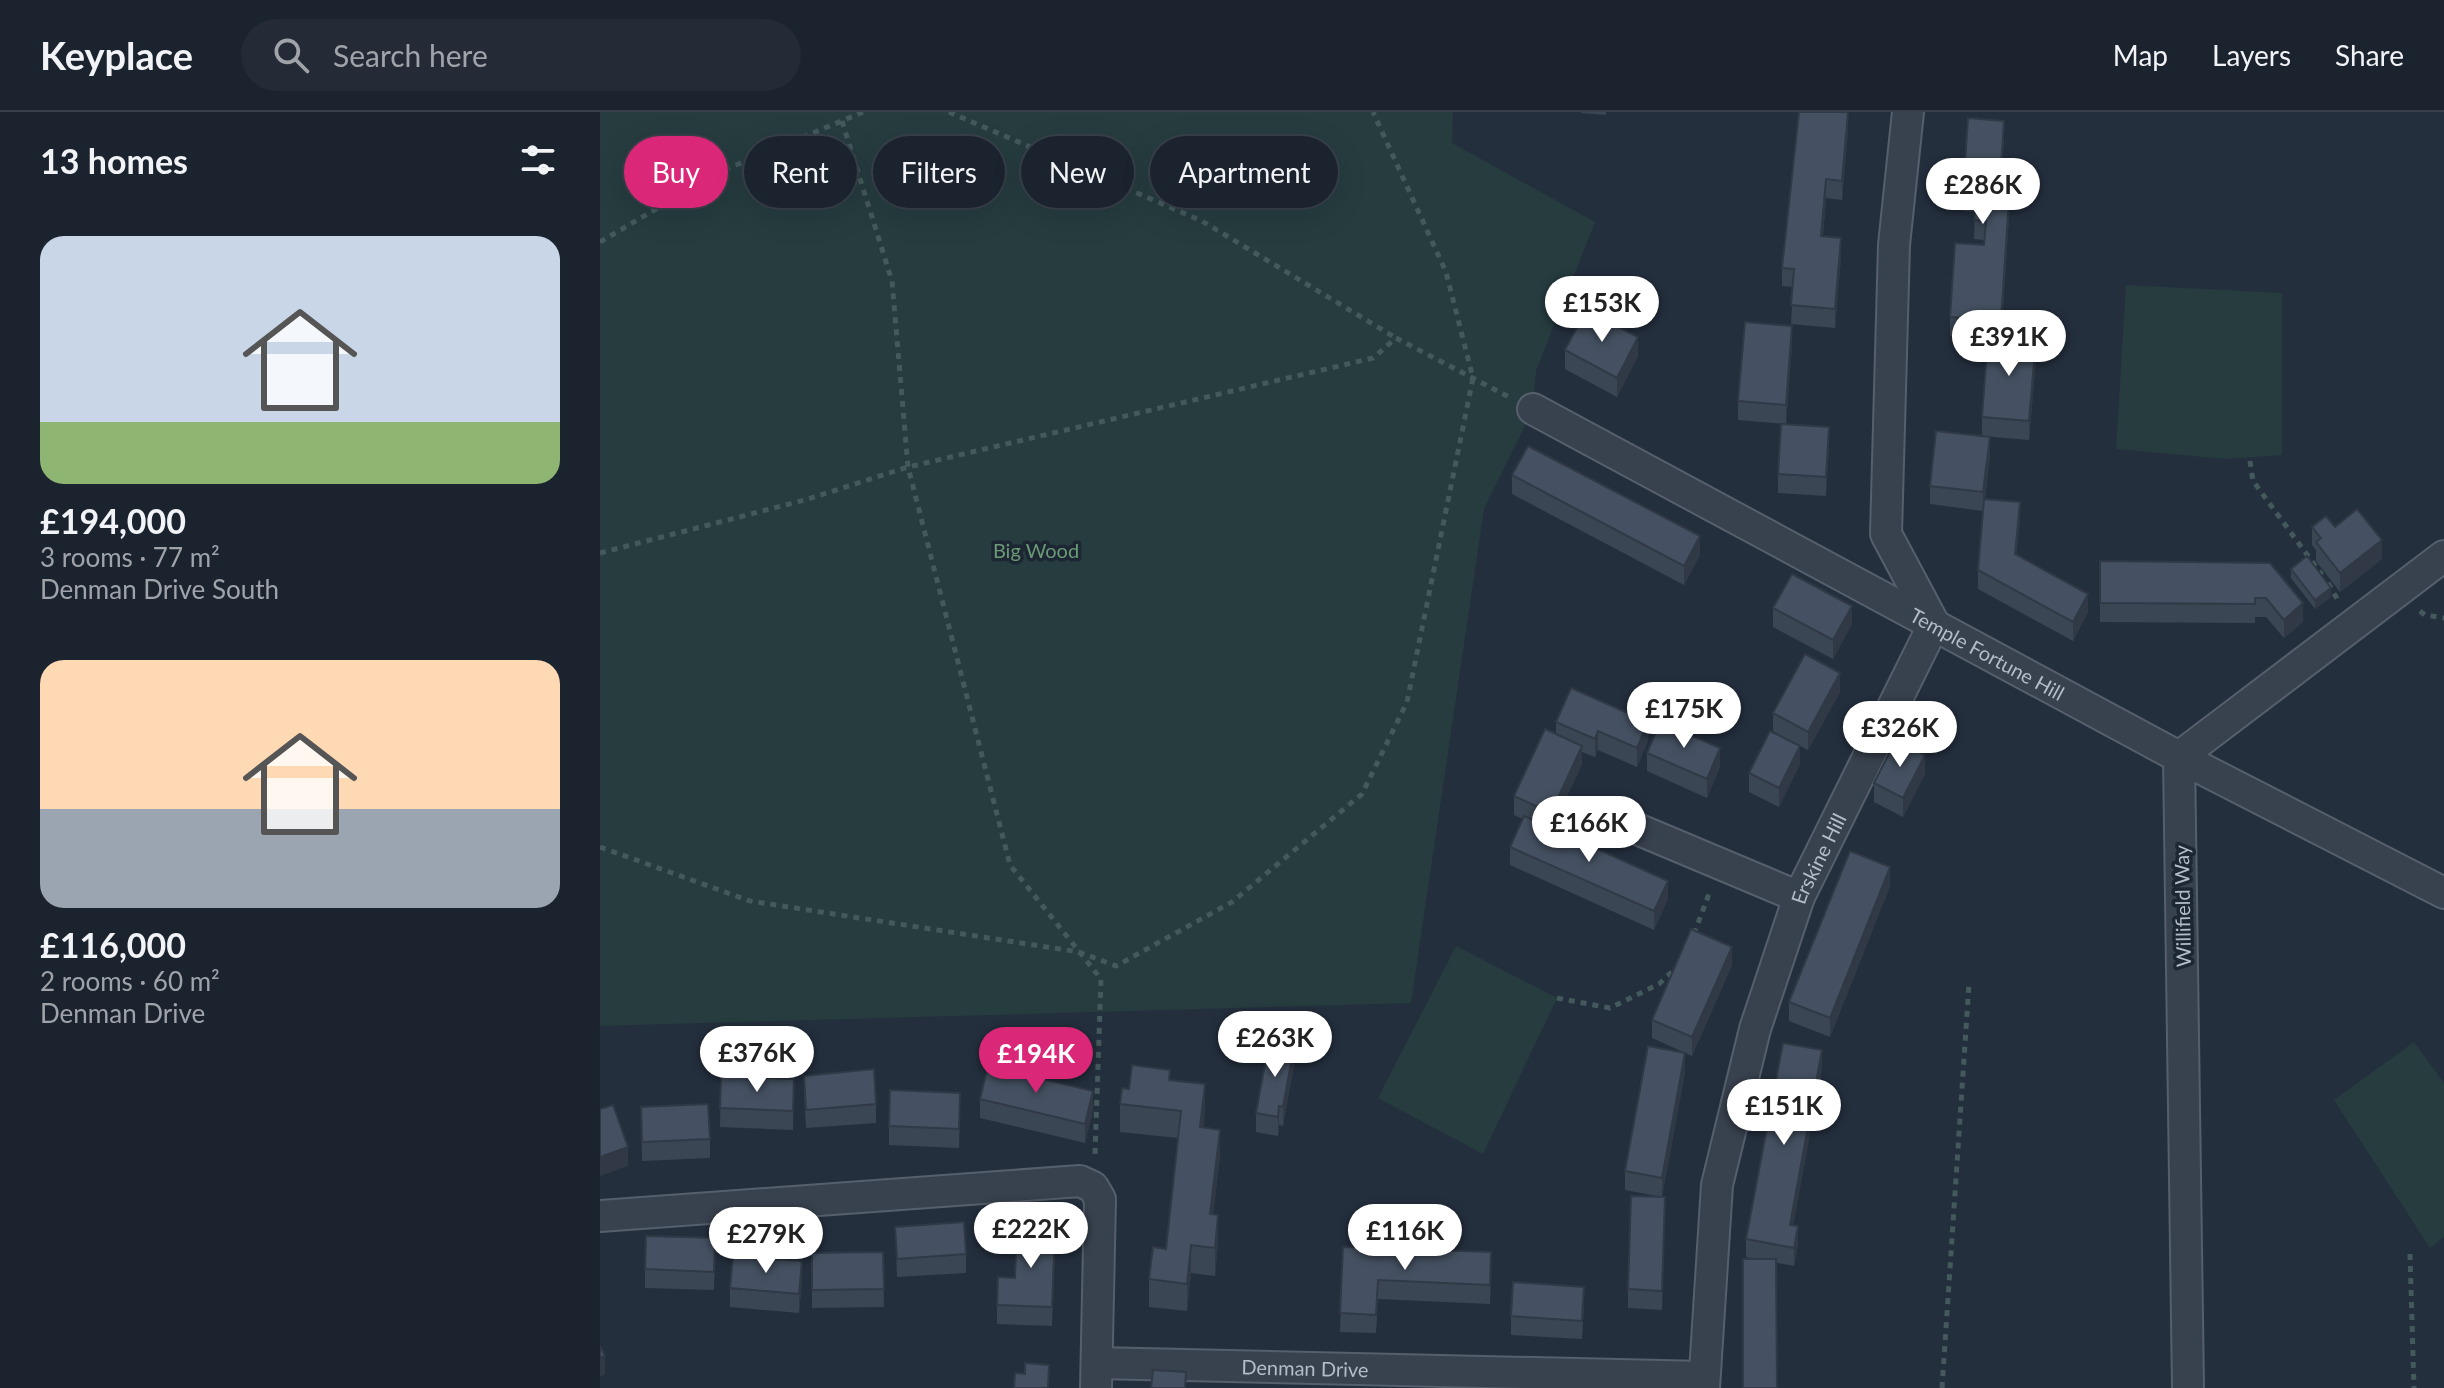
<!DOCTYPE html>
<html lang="en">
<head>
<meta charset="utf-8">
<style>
	body { margin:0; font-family:Lato,sans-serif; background:#242b36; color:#f1f3f6; height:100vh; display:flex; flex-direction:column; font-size:30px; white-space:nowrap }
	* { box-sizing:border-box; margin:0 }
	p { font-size:26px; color:#a0a4aa }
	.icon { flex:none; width:44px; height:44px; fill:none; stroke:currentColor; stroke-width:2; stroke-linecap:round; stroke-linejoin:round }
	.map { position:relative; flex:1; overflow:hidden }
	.sheet { display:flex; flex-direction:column; background:#1b232e; width:600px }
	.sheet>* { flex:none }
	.banner { position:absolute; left:24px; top:24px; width:760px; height:72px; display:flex; gap:16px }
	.price { position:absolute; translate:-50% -68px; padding:0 18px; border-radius:28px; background:#fff; color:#222; font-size:26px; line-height:52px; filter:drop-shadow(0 2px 4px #0008) }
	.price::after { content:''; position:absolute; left:50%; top:48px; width:24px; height:18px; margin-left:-12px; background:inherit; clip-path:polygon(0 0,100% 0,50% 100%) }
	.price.current { background:#db2777; color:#fff }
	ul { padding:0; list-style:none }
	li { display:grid; align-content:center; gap:16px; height:424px; padding:0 40px }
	li span { display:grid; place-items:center; height:248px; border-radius:24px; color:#555 }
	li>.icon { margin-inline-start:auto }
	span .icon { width:144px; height:144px; fill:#fffc; stroke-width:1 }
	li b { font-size:34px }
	h2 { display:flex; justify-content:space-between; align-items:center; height:96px; padding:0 40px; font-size:34px }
	.pill { padding:0 28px; border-radius:36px; background:#1b232e; box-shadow:0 8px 32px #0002,0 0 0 2px #39404a; font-size:28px; line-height:72px }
	.pill.current { background:#db2777; color:#fff }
	header { display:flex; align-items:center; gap:48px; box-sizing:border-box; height:112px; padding:0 40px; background:#1b232e; border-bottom:2px solid #39404a }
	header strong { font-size:38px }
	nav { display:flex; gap:44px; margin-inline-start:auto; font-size:28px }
	.search { width:560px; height:72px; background:#242b36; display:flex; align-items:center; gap:20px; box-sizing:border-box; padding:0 28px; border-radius:44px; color:#a0a4aa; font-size:30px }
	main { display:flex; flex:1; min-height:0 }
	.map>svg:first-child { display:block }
	.green { fill:#263c3f }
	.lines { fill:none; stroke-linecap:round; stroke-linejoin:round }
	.minor-casing { stroke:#565f6c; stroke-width:34 }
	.path { stroke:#44595c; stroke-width:5; stroke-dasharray:6 6; stroke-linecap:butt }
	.minor { stroke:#38414e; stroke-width:30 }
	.wall { fill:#3b4654 }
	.shaded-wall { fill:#303945 }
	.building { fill:#455162; stroke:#303945; stroke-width:2 }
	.labels { text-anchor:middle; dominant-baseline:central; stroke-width:7; stroke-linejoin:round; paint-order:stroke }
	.park-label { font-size:20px; fill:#6b9a76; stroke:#1d2633 }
	.street-label { font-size:20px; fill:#b4bcc9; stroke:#1d2633 }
</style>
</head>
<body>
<header>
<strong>Keyplace</strong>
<div class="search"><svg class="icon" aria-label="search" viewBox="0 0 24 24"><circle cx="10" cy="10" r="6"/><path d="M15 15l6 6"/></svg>Search here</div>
<nav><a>Map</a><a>Layers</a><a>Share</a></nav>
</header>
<main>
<section class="sheet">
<h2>13 homes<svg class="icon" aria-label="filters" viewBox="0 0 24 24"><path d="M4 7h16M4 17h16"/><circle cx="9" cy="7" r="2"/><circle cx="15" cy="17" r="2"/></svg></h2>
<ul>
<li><span style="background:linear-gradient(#c9d6e8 75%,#8fb573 0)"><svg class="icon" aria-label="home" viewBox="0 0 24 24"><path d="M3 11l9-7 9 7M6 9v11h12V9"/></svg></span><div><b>£194,000</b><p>3 rooms · 77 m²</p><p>Denman Drive South</p></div></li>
<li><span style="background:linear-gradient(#ffd9b3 60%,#9aa5b1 0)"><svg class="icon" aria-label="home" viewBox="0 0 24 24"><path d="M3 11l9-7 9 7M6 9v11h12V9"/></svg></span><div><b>£116,000</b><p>2 rooms · 60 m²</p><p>Denman Drive</p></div></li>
</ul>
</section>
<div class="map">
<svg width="1844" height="1276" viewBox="0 0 1844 1276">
	<rect width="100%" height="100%" fill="#242f3e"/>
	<path class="green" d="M0,0H853L852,31L995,110L936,259L933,297L884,397L811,891L0,914Z
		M1526,173L1682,181V343L1626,347L1516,337Z
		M856,834L957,886L883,1042L778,986Z
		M1814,930L1844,971V1125L1830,1136L1734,988Z"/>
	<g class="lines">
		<g class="minor-casing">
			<g id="minor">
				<path id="s1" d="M933,297L1579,645L1844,781"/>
				<path d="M1011,706L1199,785"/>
				<path d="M0,1104L480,1069L493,1075L500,1087L496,1276"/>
				<path id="s2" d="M497,1251L1104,1265"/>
				<path id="s3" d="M1104,1276L1117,1073L1155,917L1199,785L1334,512L1286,422L1294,133L1308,0"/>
				<path d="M1588,1276L1579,645L1844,444"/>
			</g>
		</g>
		<path class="path" d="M349,0L602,109L796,226
			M242,9L292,169L308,355L410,753L501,867L495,1042
			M0,130L117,61L263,0
			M1650,349L1653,369L1722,463
			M0,441L205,388L308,355L773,246L796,226L909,285
			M1728,471L1739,490
			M1820,499L1825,503L1844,506
			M0,735L150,789L479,840L516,854L632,790L762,682L807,590L873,266L846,160L773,0
			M1094,822L1110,779
			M957,886L1010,896L1059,872L1077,855
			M1810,1142L1814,1276
			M1342,1276L1369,872"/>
		<use href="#minor" class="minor"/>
	</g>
	<path class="wall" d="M981,0H1006V3L981,1Z
		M1248,18L1242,88L1226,86L1223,124L1241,145L1235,216L1191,212L1193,175L1182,174V156Z
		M1404,27L1402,56L1411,75L1401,225L1436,246L1429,328L1382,324V305L1388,226L1350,224V205L1384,133V128L1374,127L1375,100L1363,99V80Z
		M1192,233L1186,312L1138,308V289Z
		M965,238L1038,244L1017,285L965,257Z
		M1229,334L1226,384L1178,381V362Z
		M1390,344L1385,387L1420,409L1416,443L1488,500L1473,529L1378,477V458L1383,399L1330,392V374Z
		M912,363L1100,443L1084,473L912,382Z
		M1712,415H1735L1782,447L1740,480L1716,449V438L1712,433Z
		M1500,449L1670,451L1703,510L1684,526L1666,505H1655V511L1500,510Z
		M1691,457L1731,485L1715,497L1691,466Z
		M1173,496L1252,512L1233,547L1173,515Z
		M1240,580L1208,638L1200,634V652L1179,695L1149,680V661L1195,631L1173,619V601Z
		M956,610L1048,629L1037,655L998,638L995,645L982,640V652L952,716L1068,787L1054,818L910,753V735L923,707L914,703V684L956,622Z
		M1047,641L1120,655L1107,686L1047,659Z
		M1325,662L1303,705L1274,690V671Z
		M1290,774L1230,925L1189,909V890Z
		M1132,853L1092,944L1052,926V908Z
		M694,953L683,1014L679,1013L678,1024L656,1020V1001Z
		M1222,957L1193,1113L1198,1133L1194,1154L1146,1145V1127Z
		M1085,960L1062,1085L1025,1078V1059Z
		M121,964L194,967L193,1018L120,1015Z
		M204,964L276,992V1011L206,1016L204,982Z
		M570,969L605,1000L603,1016L620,1045L613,1102L618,1130L615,1164L591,1161L587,1199L549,1195V1167L566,1137L578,1026L520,1020V992L529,977Z
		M380,987L493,998L485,1031L380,1006Z
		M41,995L110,1027V1046L42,1049Z
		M360,1000L359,1036L289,1033V1014Z
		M1065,1104L1062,1198L1028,1196V1177Z
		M295,1115L366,1142V1161L297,1165Z
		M455,1135L452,1214L397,1212V1193L415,1166Z
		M743,1135L891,1159L890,1192L778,1187L776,1221L740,1220Z
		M283,1140L284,1195L212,1196V1141Z
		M115,1145L114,1178L45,1176V1157Z
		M202,1168L199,1201L130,1195V1176Z
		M984,1193L982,1227L911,1223V1204Z"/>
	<path class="shaded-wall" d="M1248,0V18L1242,88V69Z
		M1411,57V75L1401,227V208Z
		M1226,67V86L1221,143V124Z
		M1241,126V145L1235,216V197Z
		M1192,214V233L1186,312V293Z
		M1038,225V244L1017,285V266Z
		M1436,227V246L1429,328V309Z
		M1229,315V334L1226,384V365Z
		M1390,325V344L1383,399V380Z
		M1420,390V409L1415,460V442Z
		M1100,424V443L1084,473V454Z
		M1782,428V447L1740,480V461Z
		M1731,476V485L1715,497V488Z
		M1488,482V500L1473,529V510Z
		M1703,491V510L1684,526V508Z
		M1252,494V512L1233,547V528Z
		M1240,561V580L1208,638V620Z
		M1048,610V629L1037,655V636Z
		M998,619V638L995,645V627Z
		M982,634V652L951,720V701Z
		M1200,634V652L1179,695V676Z
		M1120,636V655L1107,686V667Z
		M1325,643V662L1303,705V686Z
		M1290,755V774L1230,925V906Z
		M1068,769V787L1054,818V799Z
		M1132,835V853L1092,944V925Z
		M694,935V953L683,1014V995Z
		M1222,938V957L1190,1131V1113Z
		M1085,941V960L1062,1085V1066Z
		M605,972V1000L600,1043V1015Z
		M493,979V998L485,1031V1012Z
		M679,994V1013L678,1024V1005Z
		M620,1018V1045L610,1129V1102Z
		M28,1035V1054L0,1064V1045Z
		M618,1103V1130L615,1164V1136Z
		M1198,1114V1133L1194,1154V1136Z
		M591,1133V1161L587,1199V1172Z
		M202,1149V1168L199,1201V1182Z
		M5,1244V1262L0,1265V1246Z"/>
	<path class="building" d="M1199,0H1248L1242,69L1226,67L1221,124L1241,126L1235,197L1191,193L1194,157L1182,156Z
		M1368,6L1404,9L1401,56L1411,57L1401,208L1350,205L1355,131L1384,133L1386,109L1374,108L1376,81L1363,80Z
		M986,198L1038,225L1017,266L965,238Z
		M1145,210L1192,214L1186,293L1138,289Z
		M1388,224L1436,227L1429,309L1382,305Z
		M1181,312L1229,315L1226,365L1178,362Z
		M1336,319L1390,325L1383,380L1330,374Z
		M928,334L1100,424L1084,454L912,363Z
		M1384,387L1420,390L1415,442L1488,482L1473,510L1378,458Z
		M1757,397L1782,428L1740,461L1716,430L1721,426L1712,415L1726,404L1735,415Z
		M1707,444L1731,476L1715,488L1691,457Z
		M1500,449L1670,451L1703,491L1684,508L1666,486H1655V492L1500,491Z
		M1192,462L1252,494L1233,528L1173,496Z
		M1205,542L1240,561L1208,620L1173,601Z
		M971,576L1048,610L1037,636L998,619L995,627L956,610Z
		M1060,610L1120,636L1107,667L1047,641Z
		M945,617L982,634L951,701L914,684Z
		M1170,619L1200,634L1179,676L1149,661Z
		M1296,628L1325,643L1303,686L1274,671Z
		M924,704L1068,769L1054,799L910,735Z
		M1250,739L1290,755L1230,906L1189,890Z
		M1091,817L1132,835L1092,925L1052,908Z
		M669,930L694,935L683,995L679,994L678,1005L656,1001Z
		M1183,931L1222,938L1190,1113L1198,1114L1194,1136L1146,1127Z
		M1048,934L1085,941L1062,1066L1025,1059Z
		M532,953L570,958L569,968L605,972L600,1015L620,1018L610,1102L618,1103L615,1136L591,1133L587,1172L549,1167L553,1135L566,1137L581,999L520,992L522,976L529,977Z
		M388,954L493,979L485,1012L380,987Z
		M274,957L276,992L206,998L204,964Z
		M121,964L194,967L193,999L120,996Z
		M290,978L360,981L359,1017L289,1014Z
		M108,992L110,1027L42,1030L41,995Z
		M13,993L28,1035L0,1045V997Z
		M1031,1084L1065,1085L1062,1179L1028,1177Z
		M364,1110L366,1142L297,1147L295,1115Z
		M417,1115L455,1116L452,1195L397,1193L398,1165L415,1166Z
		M46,1124L115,1126L114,1160L45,1157Z
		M743,1135L891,1140L890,1173L778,1168L776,1203L740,1201Z
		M283,1140L284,1177L212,1178V1141Z
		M133,1144L202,1149L199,1182L130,1176Z
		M1143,1147H1176L1177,1276H1143Z
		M913,1170L984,1175L982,1209L911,1204Z
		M0,1234L5,1244L0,1246Z
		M425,1251L449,1253L448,1276H414L415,1261L425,1262Z
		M553,1258L586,1260L585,1276H551Z"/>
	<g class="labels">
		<g class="park-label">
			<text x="436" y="438">Big Wood</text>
		</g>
		<g class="street-label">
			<text stroke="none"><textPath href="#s1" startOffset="516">Temple Fortune Hill</textPath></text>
			<text stroke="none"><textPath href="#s3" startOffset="546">Erskine Hill</textPath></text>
			<text transform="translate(1582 794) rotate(-91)">Willifield Way</text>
			<text stroke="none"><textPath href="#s2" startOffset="208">Denman Drive</textPath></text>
		</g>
	</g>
</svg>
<b class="price" style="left:1383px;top:114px">£286K</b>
<b class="price" style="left:1002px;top:232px">£153K</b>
<b class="price" style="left:1409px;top:266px">£391K</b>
<b class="price" style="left:1084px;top:638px">£175K</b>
<b class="price" style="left:1300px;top:657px">£326K</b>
<b class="price" style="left:989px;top:752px">£166K</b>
<b class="price" style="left:675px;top:967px">£263K</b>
<b class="price" style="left:157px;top:982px">£376K</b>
<b class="price current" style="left:436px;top:983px">£194K</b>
<b class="price" style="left:1184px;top:1035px">£151K</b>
<b class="price" style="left:431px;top:1158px">£222K</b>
<b class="price" style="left:805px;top:1160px">£116K</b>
<b class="price" style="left:166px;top:1163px">£279K</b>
<div class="banner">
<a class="pill current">Buy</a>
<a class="pill">Rent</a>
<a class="pill">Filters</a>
<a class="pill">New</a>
<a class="pill">Apartment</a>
</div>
</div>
</main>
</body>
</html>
